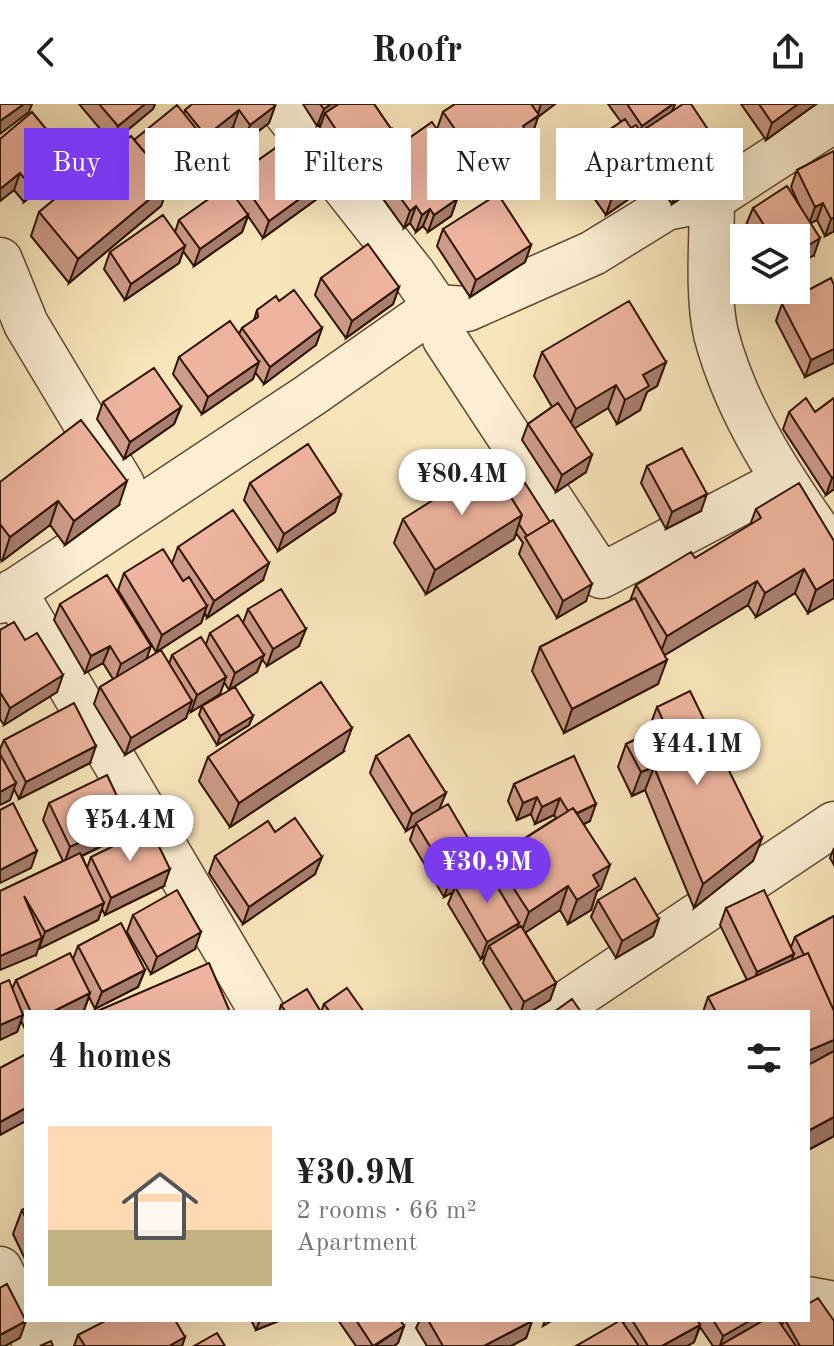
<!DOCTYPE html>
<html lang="en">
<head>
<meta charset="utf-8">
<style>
	body { margin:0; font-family:"Old Standard TT",serif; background:#f2f2f2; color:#202124; height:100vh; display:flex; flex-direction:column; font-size:30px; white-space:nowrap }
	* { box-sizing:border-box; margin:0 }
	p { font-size:26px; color:#757577 }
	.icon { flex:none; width:44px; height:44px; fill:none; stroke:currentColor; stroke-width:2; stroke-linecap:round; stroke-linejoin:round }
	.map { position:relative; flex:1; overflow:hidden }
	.drawer { position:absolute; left:24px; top:906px; width:786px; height:312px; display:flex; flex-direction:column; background:#fff; border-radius:0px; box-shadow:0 8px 32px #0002 }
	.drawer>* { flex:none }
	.banner { position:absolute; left:24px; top:24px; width:786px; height:72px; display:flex; gap:16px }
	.controls { position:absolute; left:730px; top:120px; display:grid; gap:16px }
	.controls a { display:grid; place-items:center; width:80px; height:80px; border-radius:0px; background:#fff; box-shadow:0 8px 32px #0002; font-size:40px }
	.price { position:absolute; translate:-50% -68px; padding:0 18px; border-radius:28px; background:#fff; color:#222; font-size:26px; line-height:52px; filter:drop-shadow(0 2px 4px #0008) }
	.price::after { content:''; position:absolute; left:50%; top:48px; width:24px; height:18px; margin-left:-12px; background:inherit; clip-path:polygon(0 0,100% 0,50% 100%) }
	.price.active { background:#7c3aed; color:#fff }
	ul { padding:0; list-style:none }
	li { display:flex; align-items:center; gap:24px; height:200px; padding:0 24px }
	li+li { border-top:2px solid #e0e0e0 }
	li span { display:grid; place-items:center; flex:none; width:224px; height:160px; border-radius:0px; color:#555 }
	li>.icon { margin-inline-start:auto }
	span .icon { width:96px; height:96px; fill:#fffc; stroke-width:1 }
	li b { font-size:34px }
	h2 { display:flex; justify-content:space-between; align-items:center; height:96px; padding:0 24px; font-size:34px }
	.chip { padding:0 28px; border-radius:0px; background:#fff; box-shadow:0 8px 32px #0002; font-size:28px; line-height:72px }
	.chip.active { background:#7c3aed; color:#fff }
	header { display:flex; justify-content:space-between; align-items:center; height:104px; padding:0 24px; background:#fff; font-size:36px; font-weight:800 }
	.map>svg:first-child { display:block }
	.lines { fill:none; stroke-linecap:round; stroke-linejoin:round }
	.minor-casing { stroke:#624830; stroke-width:47 }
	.minor { stroke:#fbeed3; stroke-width:44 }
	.wall { fill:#cd9b89; stroke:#2f1402; stroke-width:2 }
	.shaded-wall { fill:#a77e6f; stroke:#2f1402; stroke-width:2 }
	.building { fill:#eeb49f; stroke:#2f1402; stroke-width:2 }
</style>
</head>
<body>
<header><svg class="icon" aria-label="back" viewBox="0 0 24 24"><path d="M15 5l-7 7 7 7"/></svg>Roofr<svg class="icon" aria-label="share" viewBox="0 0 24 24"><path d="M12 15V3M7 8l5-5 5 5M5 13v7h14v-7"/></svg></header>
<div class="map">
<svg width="834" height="1242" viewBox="0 0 834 1242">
	<rect width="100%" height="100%" fill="#f9e5bc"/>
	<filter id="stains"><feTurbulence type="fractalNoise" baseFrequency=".0025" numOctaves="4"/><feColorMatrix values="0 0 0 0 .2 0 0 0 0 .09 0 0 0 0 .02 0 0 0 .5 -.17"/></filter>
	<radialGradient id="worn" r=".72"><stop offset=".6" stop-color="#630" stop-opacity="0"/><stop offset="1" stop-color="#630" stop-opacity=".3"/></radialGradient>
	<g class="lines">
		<g class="minor-casing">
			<path id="minor" d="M279,0L414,171L436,203L445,235L601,472L784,376
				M712,95C712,135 707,191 716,230C737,311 786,382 834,450
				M0,156L26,220L122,380
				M14,487L262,908
				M0,497L309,292L436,203L467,205L593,149L666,104L712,95L834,16
				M553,908L834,720
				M0,1165L37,1242
				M808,1195L834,1200
				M395,1216L410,1242
				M38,1242L86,1216"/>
		</g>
		<use href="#minor" class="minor"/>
	</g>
	<path class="wall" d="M79,0H155L153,5L112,39Z
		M303,0H374L391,25L385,42L347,68L319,26L321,20L317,22Z
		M455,0H555L538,13L533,28L526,33L521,46L486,70L482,64L476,68L471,81L455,93L457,95L451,112L428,128L423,122L416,128L410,119L404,124L376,85L379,77L374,71L381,54L437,25L443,8Z
		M608,0H675L672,7L725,51L719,68L672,100L654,74L653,78L606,111L573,64L579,47L621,18Z
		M741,0H816L766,36Z
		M275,2L269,19L244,38L233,23L201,48L199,53L169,78L161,102L69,179L31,132L39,108L134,36L184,10L185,6Z
		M0,35L61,67L24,98L14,86L0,97Z
		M834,47V127L825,132L817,116L810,119L814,151L796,134H755L746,121L753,104L801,105L791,83L797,66Z
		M237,71L321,92L263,134L248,112L242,128L194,162L183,147L179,159L125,196L104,165L110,148L175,128L179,116L231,87Z
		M443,125L531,141L525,158L470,193L437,142Z
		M321,174L399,183L393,200L346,234L315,191Z
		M834,181V259L805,273L776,217L782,200Z
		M279,197L322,224L316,241L264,280L255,268L253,275L202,310L173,270L179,253L239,230L242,224L254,216L257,206Z
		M542,248L666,258L657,282L647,288L640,306L617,320L608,304L574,324L586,368L556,388L522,336L528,320L552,303L534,272Z
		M834,294V385L826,391L783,325L789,308H815Z
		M103,298L181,303L174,320L124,355L97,315Z
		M647,362L701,407L666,425L641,379Z
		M0,378L119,401L65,441L50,421L2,457L0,455Z
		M250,379L341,391L335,408L278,447L244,396Z
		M509,390L586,497L557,514L519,450L523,439L516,429L514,435L426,490L394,439L403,415Z
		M756,405L834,437L808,509L795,489L756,513L748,501L665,551L658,580L564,629L532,567L540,543L630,497L636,481L695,454L750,421Z
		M178,443L263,476L207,514L205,509L201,519L156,548L118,486L124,469L172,459Z
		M60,500L151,542L146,555L169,560L172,551L206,540L210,529L243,519L248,505L299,542L267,562L262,555L257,568L229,586L224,578L220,590L191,608L189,605L186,614L125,651L94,600L100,583L113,575L103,559L85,569L54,516Z
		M0,526L57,588L4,621L0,615Z
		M202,602L253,612L249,621L217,641L199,611Z
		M657,603L762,734L753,757L694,804L645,686L632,692L618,663L626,640L649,629L648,627Z
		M4,636L90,659L19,695L14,685L10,696L0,701V645Z
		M343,648L230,723L199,677L208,653Z
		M376,652L440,705L477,770L489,769L494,754L556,714L554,711L535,720L531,710L517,716L508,697L514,680L574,652L590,717L584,720L601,785L597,787L591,806L568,820L560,806L525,828L556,879L550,896L530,908H513L483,859L485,852L481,855L448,800L453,788L444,793L410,736L415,721L406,727L370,669Z
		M49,699L119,726L107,731L104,741L82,752L87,764L91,753L164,782L105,811L102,805L98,816L38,844L36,851L0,787L63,757L43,716Z
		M275,728L315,770L243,820L209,769L215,752Z
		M834,744V761L830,754Z
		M598,796L659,815L653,832L616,854L591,813Z
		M726,804L791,843L795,833L834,812V1032L808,1046V908H703L708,893L747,876L720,821Z
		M133,811L195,845L151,870L127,828Z
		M78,842L145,866L138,883L95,905L89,893L84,906L80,908H26V927L21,917L17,928L12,885L16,876L73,855Z
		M324,900L364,908H321Z
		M281,901L321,908H279Z
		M26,1104V1157L13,1130L22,1106Z
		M251,1216H281L256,1226Z
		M338,1216H400L404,1222L398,1239L394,1242H356Z
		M420,1216H532V1217L526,1234L511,1242H427L416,1224Z
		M625,1216H778L782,1221L784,1216H785L834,1242H713L700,1223L694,1238L687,1242H576L623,1220Z
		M78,1231L185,1233L182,1242H74Z"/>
	<path class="shaded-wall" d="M24,0H32L29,8L0,30V17Z
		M145,0H155L153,5L112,39L118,22Z
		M331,0H348L325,9L321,20L317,22L324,5Z
		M541,0H555L538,13L533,28L526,33L521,46L486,70L492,53L523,22L537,13Z
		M673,0H675L669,15L645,25L642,35L636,39L642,22Z
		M798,0H816L766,36L772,19Z
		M275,2L269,19L244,38L250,21Z
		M239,6L233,23L201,48L199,53L153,90L159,73L204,37L206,32Z
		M391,25L385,42L347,68L353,51Z
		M488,47L482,64L476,68L471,81L443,101L449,84L472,68L476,55Z
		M67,50L61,67L24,98L30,81Z
		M725,51L719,68L672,100L678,83Z
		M659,61L653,78L606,111L612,94Z
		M20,69L14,86L0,97V85Z
		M327,75L321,92L263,134L269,117Z
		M170,78L161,102L69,179L78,155Z
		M457,95L451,112L428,128L434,111Z
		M823,99L817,116L809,120L815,103Z
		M416,102L410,119L404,124L410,107Z
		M430,105L423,122L416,128L422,111Z
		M248,111L242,128L194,162L200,145Z
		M834,113V127L825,132L831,115Z
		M820,134L814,151L796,162V149Z
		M531,141L525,158L470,193L476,176Z
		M185,142L179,159L125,196L131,180Z
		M399,183L393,200L346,234L352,217Z
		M322,224L316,241L264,280L270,263Z
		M834,245V259L805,273L811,256Z
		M259,258L253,275L202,310L208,293Z
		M666,258L657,282L647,288L640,306L617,320L625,296L643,271Z
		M616,281L608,304L567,329L576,305Z
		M181,303L174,320L124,355L130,338Z
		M592,351L586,368L556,388L562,371Z
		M834,373V385L826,391L832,374Z
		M127,377L119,401L65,441L74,417Z
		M707,390L701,407L666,425L672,408Z
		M341,391L335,408L278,447L284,430Z
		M58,397L50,421L2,457L10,433Z
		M522,411L514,435L426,490L435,466Z
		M269,459L263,476L207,514L214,497Z
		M804,465L795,489L756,513L765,489Z
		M834,475V494L808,509L816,486Z
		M757,477L748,501L658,555L667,532Z
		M592,480L586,497L557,514L563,497Z
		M207,502L201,519L156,548L162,531Z
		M306,525L299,542L267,562L273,545Z
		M110,542L103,559L85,569L91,552Z
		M151,542L145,559L115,577L121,560Z
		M264,551L257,568L229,586L235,569Z
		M667,556L658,580L564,629L572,605Z
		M63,571L57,588L4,621L10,604Z
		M226,573L220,590L191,608L197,591Z
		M192,597L186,614L125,651L131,634Z
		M253,612L249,621L217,641L220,632Z
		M352,624L343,648L230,723L239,699Z
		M96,642L90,659L19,695L26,678Z
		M654,663L645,686L632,692L641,668Z
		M16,679L10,696L0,701V688Z
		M446,689L439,706L406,727L412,710Z
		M537,693L531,710L517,716L523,699Z
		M560,694L554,711L535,720L542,703Z
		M596,700L590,717L565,729L572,712Z
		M125,709L119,726L107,731L104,741L64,760L70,743L107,718Z
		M762,734L753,757L694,804L703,780Z
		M37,747L31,764L0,779V766Z
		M322,753L315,770L243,820L249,803Z
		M482,758L475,775L455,783L453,788L444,793L450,776Z
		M610,761L601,785L597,787L591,806L568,820L577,796L593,771Z
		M170,765L164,782L105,811L111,794Z
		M568,782L560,806L520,832L529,808Z
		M104,799L98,816L39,845L45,828Z
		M659,815L653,832L616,854L622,837Z
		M519,819L513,836L489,842L485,852L481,855L487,838Z
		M201,828L195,845L151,870L157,853Z
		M42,834L36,851L0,866V852Z
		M794,850L788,867L751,885L757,868Z
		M145,866L138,883L95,905L102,888Z
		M556,879L550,896L530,908H521L524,898Z
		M90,889L84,906L80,908H52Z
		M23,911L17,928L0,936V921Z
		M834,936V956L808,968V947Z
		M26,1004V1017L0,1031V1018Z
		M834,1013V1032L808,1046V1027Z
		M260,1216H281L256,1226Z
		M545,1216H553L543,1222Z
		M751,1216H767L720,1242L723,1232Z
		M26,1217L20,1234L5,1242H0V1231Z
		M532,1217L526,1234L511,1242H484Z
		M700,1221L694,1238L687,1242H662Z
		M404,1222L398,1239L394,1242H375Z
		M185,1233L182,1242H169Z"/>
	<path class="building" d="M0,0H24L0,17Z
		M99,0H145L118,22Z
		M192,0H273L275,2L250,21L239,6L206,32L185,6Z
		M320,0H331L324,5Z
		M339,0H374L391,25L353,51L325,9Z
		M455,0H531L539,11L523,22L527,29L492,53L488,47L476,55L443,8Z
		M627,0H673L642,22Z
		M683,0H691L725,51L678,83L652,45L656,42L645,25Z
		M759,0H798L772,19Z
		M177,1L205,36L163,70L134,36Z
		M32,8L67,50L30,81L20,69L0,85V35Z
		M625,15L631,24L636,21L651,41L648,45L659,61L612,94L579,47Z
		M432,18L443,34L452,28L478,64L449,84L457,95L434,111L430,105L422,111L416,102L410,107L382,68L388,64L381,54Z
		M294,31L327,75L269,117L237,71Z
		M131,32L170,78L78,155L39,108Z
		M834,47V113L831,115L823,99L815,103L797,66Z
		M227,82L248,111L200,145L179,116Z
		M787,82L820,134L796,149V134H761L769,129L753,104Z
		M498,90L531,141L476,176L443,125Z
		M163,111L185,142L131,180L110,148Z
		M368,140L399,183L352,217L321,174Z
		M831,174L834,181V245L811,256L782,200Z
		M294,186L322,224L270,263L242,224L258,213L257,206L276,192L279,197Z
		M629,197L666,258L643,271L649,282L625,296L616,281L576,305L542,248Z
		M230,217L259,258L208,293L179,253Z
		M154,264L181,303L130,338L103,298Z
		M806,294L815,308L834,294V373L832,374L789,308Z
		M558,299L592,351L562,371L528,320Z
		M81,316L127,377L74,417L58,397L10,433L0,420V378Z
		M308,340L341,391L284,430L250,379Z
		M682,344L707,390L672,408L647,362Z
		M490,360L522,411L435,466L403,415Z
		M525,379L550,418L527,432L519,420L522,411L509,390Z
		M799,379L834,437V475L816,486L804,465L765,489L757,477L667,532L636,481L691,448L695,454L761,414L756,405Z
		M233,406L269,459L214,497L178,443Z
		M553,416L592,480L563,497L525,433Z
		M163,445L183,477L189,473L207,502L162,531L124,469Z
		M107,471L151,542L121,560L110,542L91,552L60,500Z
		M281,485L306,525L273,545L248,505Z
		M635,494L667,556L572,605L540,543Z
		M238,511L264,551L235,569L210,529Z
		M14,518L25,536L37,529L63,571L10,604L0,588V526Z
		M201,533L226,573L197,591L172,551Z
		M161,546L192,597L131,634L100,583Z
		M321,578L352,624L239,699L208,653Z
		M235,583L253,612L220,632L202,602Z
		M690,587L762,734L703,780L654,663L641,668L626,640L665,621L657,603Z
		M74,599L96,642L26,678L4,636Z
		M409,631L446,689L412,710L376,652Z
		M0,650L16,679L0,688Z
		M574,652L596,700L577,709L573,704L568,707L560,694L542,703L537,693L523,699L514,680Z
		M107,671L125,709L107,718L110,724L70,743L49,699Z
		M13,699L37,747L0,766V706Z
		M448,700L482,758L450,776L416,719Z
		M573,704L610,761L593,771L599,782L577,796L568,782L529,808L494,754Z
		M295,714L322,753L249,803L215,752L268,717L275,728Z
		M150,724L170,765L111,794L91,753Z
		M80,749L104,799L45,828L24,792L42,834L0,852V787Z
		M486,764L519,819L487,838L455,783Z
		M635,774L659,815L622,837L598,796Z
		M177,786L201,828L157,853L133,811Z
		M764,786L794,850L757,868L726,804Z
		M834,812V907L808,849L804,851L795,833Z
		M121,819L145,866L102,888L78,842Z
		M521,822L556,879L524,898L489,842Z
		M70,849L90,889L52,908H31L16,876Z
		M808,849L834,907V936L808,947V908H716L708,893Z
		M209,859L230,908H95Z
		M9,876L23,911L0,921V880Z
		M347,884L364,908H330L324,900Z
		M307,885L321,908H286L281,901Z
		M572,895L581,908H554Z
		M834,947V1013L808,1027V961Z
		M26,950V1004L0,1018V964Z
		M26,1104V1115L22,1106Z
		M7,1180L26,1217L0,1231V1184Z
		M818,1194L834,1217V1242H800L785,1216H808V1200Z
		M107,1216H175L185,1233L169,1242H85L78,1231Z
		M356,1216H400L404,1222L373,1242Z
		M428,1216H532V1217L484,1242H443Z
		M621,1216L639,1242H576Z
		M632,1216H697L700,1221L662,1242H648Z
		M713,1216H751L723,1232Z
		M764,1216H778L796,1242H719Z
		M217,1229L225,1242H194Z
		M51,1237L53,1242H40Z"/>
	<rect width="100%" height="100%" filter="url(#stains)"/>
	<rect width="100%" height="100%" fill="url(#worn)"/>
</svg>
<div class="controls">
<a><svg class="icon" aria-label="layers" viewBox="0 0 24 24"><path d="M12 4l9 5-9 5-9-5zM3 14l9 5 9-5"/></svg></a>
</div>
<b class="price" style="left:462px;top:413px">¥80.4M</b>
<b class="price" style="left:697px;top:683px">¥44.1M</b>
<b class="price" style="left:130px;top:759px">¥54.4M</b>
<b class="price active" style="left:487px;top:801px">¥30.9M</b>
<div class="banner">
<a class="chip active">Buy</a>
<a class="chip">Rent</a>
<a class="chip">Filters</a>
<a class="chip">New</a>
<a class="chip">Apartment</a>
</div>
<section class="drawer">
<h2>4 homes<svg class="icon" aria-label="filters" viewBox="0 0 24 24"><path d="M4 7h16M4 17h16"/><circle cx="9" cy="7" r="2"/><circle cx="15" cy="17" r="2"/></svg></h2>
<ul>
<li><span style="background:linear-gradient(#ffd9b3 65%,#c2b280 0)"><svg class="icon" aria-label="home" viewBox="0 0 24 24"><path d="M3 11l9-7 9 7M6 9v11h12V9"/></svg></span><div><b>¥30.9M</b><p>2 rooms · 66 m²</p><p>Apartment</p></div></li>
</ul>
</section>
</div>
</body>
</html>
